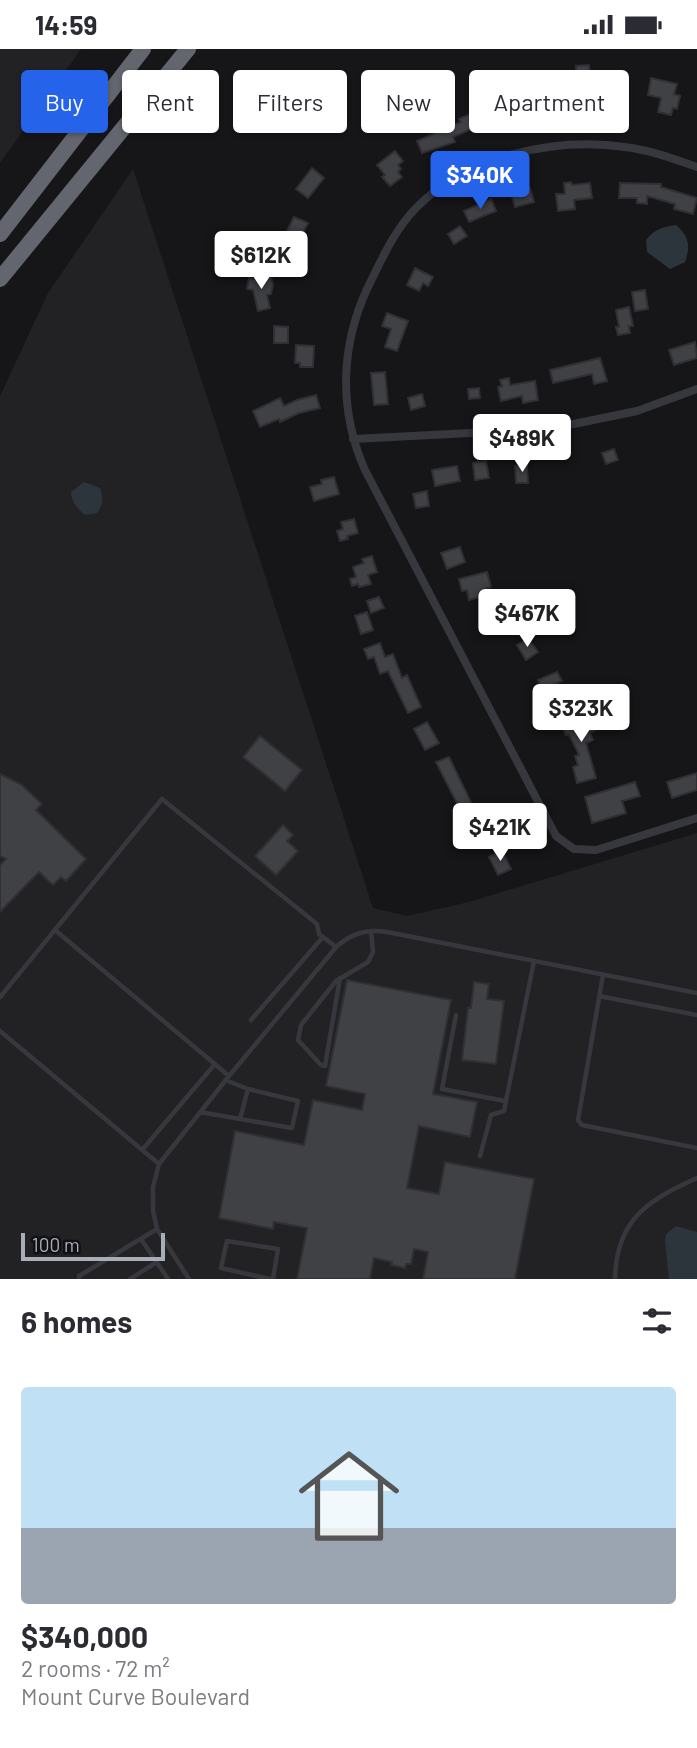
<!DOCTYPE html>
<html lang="en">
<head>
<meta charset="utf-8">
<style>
	body { margin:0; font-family:Barlow,sans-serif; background:#f2f2f3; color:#2b2b33; height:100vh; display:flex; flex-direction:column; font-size:26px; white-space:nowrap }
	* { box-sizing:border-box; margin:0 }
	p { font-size:23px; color:#7c7c81 }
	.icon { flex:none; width:38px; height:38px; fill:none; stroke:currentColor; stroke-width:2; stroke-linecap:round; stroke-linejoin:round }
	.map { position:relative; height:1230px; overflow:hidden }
	.side { display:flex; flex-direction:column; background:#fff; flex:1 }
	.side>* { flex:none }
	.hud { position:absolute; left:21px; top:21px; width:656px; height:63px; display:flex; gap:14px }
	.scale { position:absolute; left:21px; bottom:18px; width:144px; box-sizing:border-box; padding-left:7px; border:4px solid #a8adb8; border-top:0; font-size:19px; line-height:24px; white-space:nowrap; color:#a8adb8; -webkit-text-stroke:5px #111113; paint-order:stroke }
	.price { position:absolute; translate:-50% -60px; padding:0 16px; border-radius:7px; background:#fff; color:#222; font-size:23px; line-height:46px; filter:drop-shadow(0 2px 4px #0008) }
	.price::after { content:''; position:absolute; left:50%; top:42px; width:21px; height:16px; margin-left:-10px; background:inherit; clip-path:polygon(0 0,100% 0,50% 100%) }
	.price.active { background:#2563eb; color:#fff }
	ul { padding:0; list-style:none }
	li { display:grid; align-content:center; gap:14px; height:371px; padding:0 21px }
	li span { display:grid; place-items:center; height:217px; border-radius:7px; color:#555 }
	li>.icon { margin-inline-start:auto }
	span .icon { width:126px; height:126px; fill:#fffc; stroke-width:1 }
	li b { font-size:30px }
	h2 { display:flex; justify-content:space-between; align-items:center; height:84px; padding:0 21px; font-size:30px }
	.tag { padding:0 24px; border-radius:7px; background:#fff; box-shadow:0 2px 5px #0004; font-size:24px; line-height:63px }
	.tag.active { background:#2563eb; color:#fff }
	.status { display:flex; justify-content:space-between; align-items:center; height:49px; padding:0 35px; background:#fff; direction:ltr }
	.status svg { height:19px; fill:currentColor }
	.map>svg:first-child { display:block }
	.built { fill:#222225 }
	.water { fill:#2c353c }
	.building { fill:#404145; stroke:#303034; stroke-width:2 }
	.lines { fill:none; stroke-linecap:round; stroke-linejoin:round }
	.service { stroke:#37383d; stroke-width:4.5 }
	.minor { stroke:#37383d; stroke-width:8 }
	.motorway { stroke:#63666e; stroke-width:16 }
</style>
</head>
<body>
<div class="status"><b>14:59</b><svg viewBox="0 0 49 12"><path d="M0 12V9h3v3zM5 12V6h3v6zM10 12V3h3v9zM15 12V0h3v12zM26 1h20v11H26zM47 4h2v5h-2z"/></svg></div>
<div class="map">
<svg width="697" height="1230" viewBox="0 0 697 1230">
	<rect width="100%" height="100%" fill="#161618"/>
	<path class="built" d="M0,0H81L0,114Z
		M133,120L373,859L407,867L469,853L697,784V1230H0V347L48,244Z"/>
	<path class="water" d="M676,176C689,188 691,196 685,213L670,220L647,203L646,191C655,180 662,178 676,176Z
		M84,433L100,439C104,450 103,456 97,464L85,466C77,459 72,454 71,443Z
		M676,1177L697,1183V1230H669L665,1192L666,1185Z"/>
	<path class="building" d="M589,16L590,30L577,31L576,17Z
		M618,24L619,36L624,35L625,50L606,52L604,25Z
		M574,27L576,51L560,52L559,41L554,42L553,29Z
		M651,29L677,35L674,45L680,47L677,60L673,59L671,66L658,63L661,49L648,46Z
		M519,38L521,57L507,58L506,46H510L509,40Z
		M485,59L490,72L453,88L455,93L422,104L417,92L461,73L459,70Z
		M395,102L403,112L398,116L401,120L398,123L402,128L390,137L382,128L385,126L377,116Z
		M312,119L324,129L308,149L296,140Z
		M571,133L572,136L590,134L592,149L574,151L575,160L558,162L556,145H565L564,134Z
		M620,134L661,135V138L697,149L693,165L674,160L675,155L647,147V155L637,154V149H619Z
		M530,139L534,153L515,158L511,144Z
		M491,150L496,162L469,173L464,162Z
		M294,168L308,174L293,204L283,199L287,189L284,188Z
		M460,177L467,187L454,195L448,185Z
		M415,219L433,228L428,237L423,234L419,242L407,236Z
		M261,226L271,228L273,235L271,245L267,246L270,259L258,262L253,241L247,240L249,229L260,231Z
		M645,241L648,260L635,262L632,243Z
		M629,258L633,277H629L630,284L618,286L616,278H619L616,261Z
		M387,264L408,272L397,302L385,298L391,280L382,277Z
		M274,277L288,278V294H274Z
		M695,293L697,309L674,316L669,301Z
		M296,296L314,297L313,318H300V314H295Z
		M600,309L607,332L594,335L592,325L553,334L550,321Z
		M385,323L388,355L374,356L371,324Z
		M509,329L510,336L535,332L538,351L523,354L522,347L501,352L498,338L502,337L500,331Z
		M479,339L480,349L469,350L468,340Z
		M422,345L425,357L411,361L408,349Z
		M316,346L320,359L299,364L280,373L279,370L274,372L260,378L253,362L280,349L284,357L297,351Z
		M614,400L618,411L606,415L602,404Z
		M486,412L489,429L475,431L473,414Z
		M527,416L528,434H516L515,417Z
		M457,417L460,432L435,437L432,421Z
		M334,428L339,445L314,452L310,438L322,435L321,431Z
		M427,442L429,457L416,459L413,445Z
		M354,470L358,484L347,487L348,490L340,492L337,482L343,480L341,473Z
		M460,498L465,513L447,520L441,504Z
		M372,507L377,523L368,526L371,535L359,538L358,535L352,537L350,530L356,528L353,518L364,514L362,510Z
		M487,523L491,538L485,540L487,546L469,551L467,541L462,542L459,530Z
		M379,548L384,559L371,564L367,552Z
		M510,549L518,568L506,572L498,553Z
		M367,563L373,581L361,585L355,567Z
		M528,589L538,603L526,611L517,596Z
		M380,594L385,608L393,605L402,629L407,626L421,658L408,664L388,622L380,625L374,608L368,610L364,600Z
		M557,623L562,632L555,635L564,655L551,661L538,631Z
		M582,663L585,669L592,666L598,680L590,684L593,691L586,694L596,729L577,734L573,718L578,716L575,707L579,706L569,685L566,686L560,674Z
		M427,673L439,694L425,701L414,680Z
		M260,687L302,721L285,742L243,708Z
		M449,708L481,774L464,782L461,775L466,772L436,713Z
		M697,724V741L672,749L667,733Z
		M0,725L22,736L42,755L36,761L86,810L66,832L61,828L53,836L39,823L0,863V816L6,810L0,807Z
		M635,733L640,747L622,752L626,764L592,774L585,748Z
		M283,776L293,786L287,792L298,802L276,826L255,807Z
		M502,801L511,820L498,826L489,808Z
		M347,931L451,951L433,1045L477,1053L470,1088L419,1077L407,1139L439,1145L445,1113L534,1130L515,1230H423L428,1203L414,1200L411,1215H406L405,1219L391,1216L392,1213L374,1209L370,1230H297L307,1179L274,1173L273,1180L219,1169L235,1082L304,1096L313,1051L362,1061L365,1045L326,1037Z
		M474,933L489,935L487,950L504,952L496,1015L462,1011L468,959H471Z"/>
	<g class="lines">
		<path class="service" d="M55,881L229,1027
			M603,926L578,1071L582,1076L697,1099
			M340,929L325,1017L321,1016L298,991L301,976L336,932L368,913L373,903L371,882
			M599,947L697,966
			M0,948L162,750L317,875L319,885L336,898
			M456,966L442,1040L505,1052
			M251,971L323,888
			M0,982L159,1115
			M200,1063L292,1079L298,1052L248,1040L225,1031
			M240,1070L248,1040
			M142,1101L215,1015
			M480,1107L491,1066L504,1062L534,912
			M141,1190L168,1230
			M79,1230V1227L157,1180
			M130,1230L157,1213
			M189,1230L157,1180L153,1162V1138L159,1115L229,1027L337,897C353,884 366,880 387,883L697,944
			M270,1230L221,1219L227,1192L278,1200L273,1230
			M615,1230C616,1171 648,1151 697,1129"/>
		<path class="minor" d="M697,118C674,110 650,101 625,98C555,88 467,107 417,158C394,181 381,212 367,240C340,299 339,362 365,421L556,787L574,800L596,801L697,769
			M353,390L549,380L637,362L697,340"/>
		<path class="motorway" d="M0,185L143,0
			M0,230L188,0"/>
	</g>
</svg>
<div class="scale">100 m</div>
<b class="price active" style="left:480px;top:162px">$340K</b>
<b class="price" style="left:261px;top:242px">$612K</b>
<b class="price" style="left:522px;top:425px">$489K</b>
<b class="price" style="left:527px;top:600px">$467K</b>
<b class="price" style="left:581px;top:695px">$323K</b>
<b class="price" style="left:500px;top:814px">$421K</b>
<div class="hud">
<a class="tag active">Buy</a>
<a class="tag">Rent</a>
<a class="tag">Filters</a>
<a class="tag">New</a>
<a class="tag">Apartment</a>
</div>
</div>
<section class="side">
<h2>6 homes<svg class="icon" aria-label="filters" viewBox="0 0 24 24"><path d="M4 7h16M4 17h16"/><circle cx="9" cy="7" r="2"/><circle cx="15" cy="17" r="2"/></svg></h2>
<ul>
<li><span style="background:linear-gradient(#bfe0f5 65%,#9aa5b1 0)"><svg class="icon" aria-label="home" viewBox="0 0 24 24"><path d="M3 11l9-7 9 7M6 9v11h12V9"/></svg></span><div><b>$340,000</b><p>2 rooms · 72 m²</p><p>Mount Curve Boulevard</p></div></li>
</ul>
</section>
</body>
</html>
